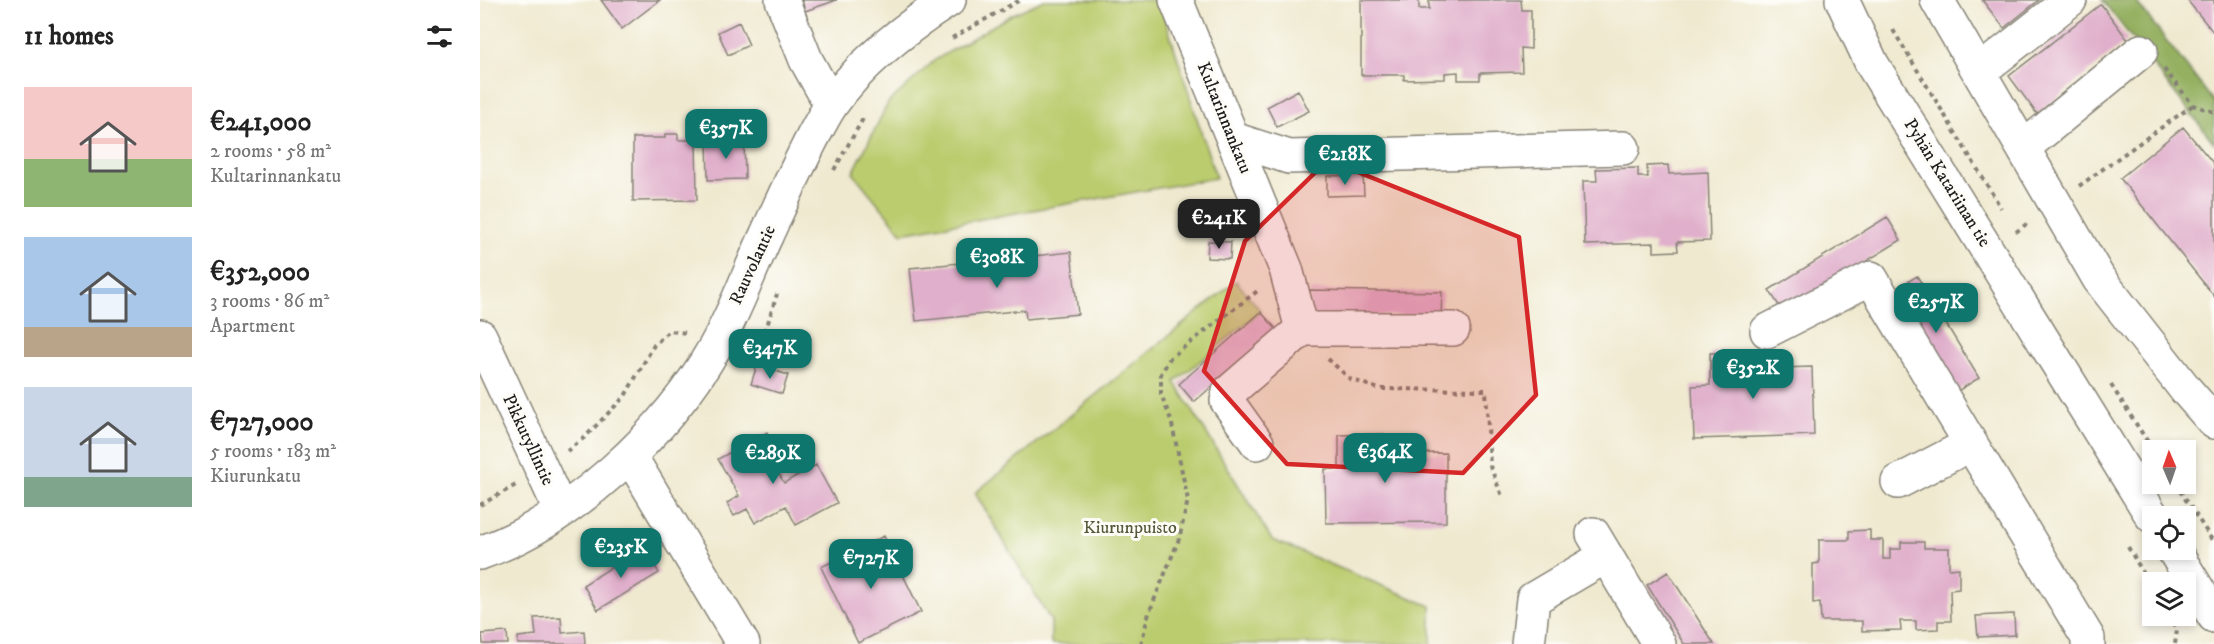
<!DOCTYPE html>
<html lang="en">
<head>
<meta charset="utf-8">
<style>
	body { margin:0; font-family:"IM FELL DW Pica",serif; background:#f6f6f6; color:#222; height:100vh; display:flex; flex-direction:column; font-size:22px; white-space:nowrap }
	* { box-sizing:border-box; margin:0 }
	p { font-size:20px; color:#767676 }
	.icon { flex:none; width:33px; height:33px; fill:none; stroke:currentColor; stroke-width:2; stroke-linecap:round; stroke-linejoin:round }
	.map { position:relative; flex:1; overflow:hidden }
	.drawer { display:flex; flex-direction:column; background:#fff; width:480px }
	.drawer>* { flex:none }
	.needle { width:39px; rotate:358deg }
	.controls { position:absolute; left:1662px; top:440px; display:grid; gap:12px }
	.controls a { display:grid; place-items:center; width:54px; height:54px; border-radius:0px; background:#fff; box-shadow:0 3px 9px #0003; font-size:30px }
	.price { position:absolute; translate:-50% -51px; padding:0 14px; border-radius:12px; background:#0f766e; color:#fff; font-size:20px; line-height:39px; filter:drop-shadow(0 2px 3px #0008) }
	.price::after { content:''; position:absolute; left:50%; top:36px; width:18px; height:14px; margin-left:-9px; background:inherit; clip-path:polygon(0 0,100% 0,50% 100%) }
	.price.current { background:#222; color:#fff }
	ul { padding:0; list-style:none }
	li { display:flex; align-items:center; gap:18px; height:150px; padding:0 24px }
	li span { display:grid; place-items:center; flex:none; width:168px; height:120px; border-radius:0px; color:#555 }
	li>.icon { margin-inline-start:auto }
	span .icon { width:72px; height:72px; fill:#fffc; stroke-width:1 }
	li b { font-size:26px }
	h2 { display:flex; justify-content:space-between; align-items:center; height:72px; padding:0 24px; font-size:26px }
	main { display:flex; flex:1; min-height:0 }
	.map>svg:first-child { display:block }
	.green { fill:#bbcc6e; stroke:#6c7445; stroke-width:1.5 }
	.forest { fill:#94b061; stroke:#58663e; stroke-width:1.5 }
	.building { fill:#e0afcb }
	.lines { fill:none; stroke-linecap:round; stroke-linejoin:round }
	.minor-casing { stroke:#868276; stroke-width:36 }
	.path { stroke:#868276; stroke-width:4; stroke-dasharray:4.5 4.5; stroke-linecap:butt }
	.minor { stroke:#fff; stroke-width:33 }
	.marked { fill:#d62828; fill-opacity:0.2; stroke:#d62828; stroke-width:4.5; stroke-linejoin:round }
	.labels { text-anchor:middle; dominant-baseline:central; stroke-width:6; stroke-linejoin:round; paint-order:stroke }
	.street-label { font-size:18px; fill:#1c1c1c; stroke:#fdfcf7 }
	.park-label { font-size:18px; fill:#545a39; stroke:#fdfcf7 }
</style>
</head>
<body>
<main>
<section class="drawer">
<h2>11 homes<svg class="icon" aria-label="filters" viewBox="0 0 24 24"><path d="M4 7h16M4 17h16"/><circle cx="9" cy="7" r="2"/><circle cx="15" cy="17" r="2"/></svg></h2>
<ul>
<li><span style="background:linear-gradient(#f6c9c9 60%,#8fb573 0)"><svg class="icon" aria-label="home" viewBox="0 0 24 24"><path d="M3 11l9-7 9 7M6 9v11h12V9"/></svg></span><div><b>€241,000</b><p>2 rooms · 58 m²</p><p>Kultarinnankatu</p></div></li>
<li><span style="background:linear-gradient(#a9c7e8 75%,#b9a48a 0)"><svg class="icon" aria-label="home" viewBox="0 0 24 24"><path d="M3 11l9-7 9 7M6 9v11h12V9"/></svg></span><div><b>€352,000</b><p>3 rooms · 86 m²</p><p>Apartment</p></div></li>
<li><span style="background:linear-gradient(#c9d6e8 75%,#7fa58c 0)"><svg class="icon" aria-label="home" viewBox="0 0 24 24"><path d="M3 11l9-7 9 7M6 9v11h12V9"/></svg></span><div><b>€727,000</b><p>5 rooms · 183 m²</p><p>Kiurunkatu</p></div></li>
</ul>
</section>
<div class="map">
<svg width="1734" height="644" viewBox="0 0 1734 644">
	<rect width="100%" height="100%" fill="#fdfcf7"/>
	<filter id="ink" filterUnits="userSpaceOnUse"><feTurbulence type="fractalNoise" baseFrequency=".0167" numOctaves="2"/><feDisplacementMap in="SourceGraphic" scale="12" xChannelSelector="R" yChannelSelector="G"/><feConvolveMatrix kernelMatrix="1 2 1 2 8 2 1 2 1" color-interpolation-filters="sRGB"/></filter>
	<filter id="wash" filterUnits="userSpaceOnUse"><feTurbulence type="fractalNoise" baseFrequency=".008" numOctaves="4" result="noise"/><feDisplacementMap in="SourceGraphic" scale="24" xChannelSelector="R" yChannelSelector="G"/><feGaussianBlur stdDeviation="1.35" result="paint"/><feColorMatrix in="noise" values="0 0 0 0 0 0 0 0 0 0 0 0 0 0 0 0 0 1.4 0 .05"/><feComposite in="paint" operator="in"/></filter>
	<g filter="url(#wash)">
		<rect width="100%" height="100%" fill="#efe9cf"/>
		<path class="green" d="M564,0H679L736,178L422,233L373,173L408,103L455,60L533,14Z
			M756,281L781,311L695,382L792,540L951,606V644H571V621L495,493Z"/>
		<path class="forest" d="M1622,0H1655L1734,102V143Z"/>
		<g id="blocks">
			<path class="building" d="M121,0H180L142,29Z
				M322,0H357L325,11Z
				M881,0H939V9H949V0H1041L1042,10H1051V49L1041,48L1042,72L1000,73V80H978V72L965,73V79L924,80V75H881Z
				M1502,0H1559L1524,28Z
				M1707,0H1734V33Z
				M1621,4L1648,40L1557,114L1529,76Z
				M259,22L269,45L248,55L238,32Z
				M818,90L829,111L797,127L787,107Z
				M1703,127L1734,164V296L1640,178Z
				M185,134H198V140H216L217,200L153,201V138H185Z
				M264,140L265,179L228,180L227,141Z
				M1188,165L1189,174L1228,172L1230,241L1197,242L1198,251L1174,252V243L1105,245L1103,181H1117L1116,169L1158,168V177H1168L1167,166Z
				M883,175L884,195L847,196V176Z
				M1407,217L1421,240L1303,312L1289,290Z
				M728,241L751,242L750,259L727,258Z
				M591,252L598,314L546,319L545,310L436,321L430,268L480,263V265L490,264L491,275L526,271L525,259Z
				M1437,276L1499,378L1476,392L1414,290Z
				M830,290L962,292L961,316L829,315Z
				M781,312L797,330L714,402L699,384Z
				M1271,351V369L1332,367L1334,435L1214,439L1212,386L1230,385V353Z
				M277,365L308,375L302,394L271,384Z
				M287,432L291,441L283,445L304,483L336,465L357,503L316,525L306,506L275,523L267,509L254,516L247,503L259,496L238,459Z
				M904,434V454L966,453V522L846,523L845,469H859V435Z
				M1390,530V540H1403V559H1410V549H1421V542H1444V548H1469V569L1479,568V589L1470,590L1471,621H1458V629L1436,630V621H1420L1421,630L1382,631V621H1341L1340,602L1333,603V564L1339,563V540H1369V531Z
				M404,536L441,612L378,643L341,567Z
				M164,547L179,573L118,610L103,585Z
				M1188,572L1234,644H1204L1167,585Z
				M1534,614L1535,635L1498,637L1496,616Z
				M81,617L82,633L104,631L105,644H38V637L56,635L54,618Z
				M27,632L28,644H3L2,634Z"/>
		</g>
	</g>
	<g filter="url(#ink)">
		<use href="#blocks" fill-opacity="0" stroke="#868276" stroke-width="1.5"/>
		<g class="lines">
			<g class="minor-casing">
				<path id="minor" d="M302,0L326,60L351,105
					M696,0L806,269L822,329H973
					M1362,0L1392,64L1672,516
					M1457,0L1619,279L1706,390L1734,422
					M1499,72L1590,0
					M753,139L809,157L1143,148
					M1543,148L1661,51
					M1287,331L1391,278L1491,444
					M0,336L81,511
					M777,443L747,401L749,392L822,329
					M150,456L263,644
					M1418,482L1491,444L1608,638V644
					M1113,534L1179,644
					M1693,549L1734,616
					M0,553C92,521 187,432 235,347C255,312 269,272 286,236C302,201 317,167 335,133C340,124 345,114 351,105C381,62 425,28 469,0
					M1048,644L1053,599L1126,556"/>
			</g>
			<path class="path" d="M1413,30L1521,208
				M472,38L540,0
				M1684,69L1713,105L1734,112
				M354,170L384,117
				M1599,186L1713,105
				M1536,232L1549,222
				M272,344L276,343L287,326L297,294
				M848,359L870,379L899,389L1006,390L1010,466L1022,496
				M1631,385L1673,450
				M87,451L105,437L145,396L174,345L189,331L208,333
				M1695,483L1734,543
				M0,505L36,485
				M1648,547L1672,588
				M1688,615L1697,630L1695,644
				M661,644L669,613L699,539L708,500L691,420L681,394V374L690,358L780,289"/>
			<use href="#minor" class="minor"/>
		</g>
	</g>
	<path class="marked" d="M848,160L1039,237L1056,395L983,473L807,464L724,371L765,241Z"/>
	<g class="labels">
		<g class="street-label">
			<text transform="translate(744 118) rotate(68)">Kultarinnankatu</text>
			<text transform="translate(1467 183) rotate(58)">Pyhän Katariinan tie</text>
			<text transform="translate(273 265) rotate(-65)">Rauvolantie</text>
			<text transform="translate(48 440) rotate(65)">Pikkutyllintie</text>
		</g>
		<g class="park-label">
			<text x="650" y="528">Kiurunpuisto</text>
		</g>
	</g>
</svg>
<div class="controls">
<a><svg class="needle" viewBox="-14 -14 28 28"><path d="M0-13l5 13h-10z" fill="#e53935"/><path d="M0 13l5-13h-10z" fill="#767676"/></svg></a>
<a><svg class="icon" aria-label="locate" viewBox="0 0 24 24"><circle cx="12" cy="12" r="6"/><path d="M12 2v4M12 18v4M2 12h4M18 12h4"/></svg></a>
<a><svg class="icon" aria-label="layers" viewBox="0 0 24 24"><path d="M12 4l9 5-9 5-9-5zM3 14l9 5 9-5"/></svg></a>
</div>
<b class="price" style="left:246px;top:160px">€357K</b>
<b class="price" style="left:865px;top:186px">€218K</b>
<b class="price current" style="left:739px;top:250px">€241K</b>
<b class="price" style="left:517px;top:289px">€308K</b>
<b class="price" style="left:1456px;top:334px">€257K</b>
<b class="price" style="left:290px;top:380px">€347K</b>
<b class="price" style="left:1273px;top:400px">€352K</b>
<b class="price" style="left:905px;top:484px">€364K</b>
<b class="price" style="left:293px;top:485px">€289K</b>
<b class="price" style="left:141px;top:579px">€235K</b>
<b class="price" style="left:391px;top:590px">€727K</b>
</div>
</main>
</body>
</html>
